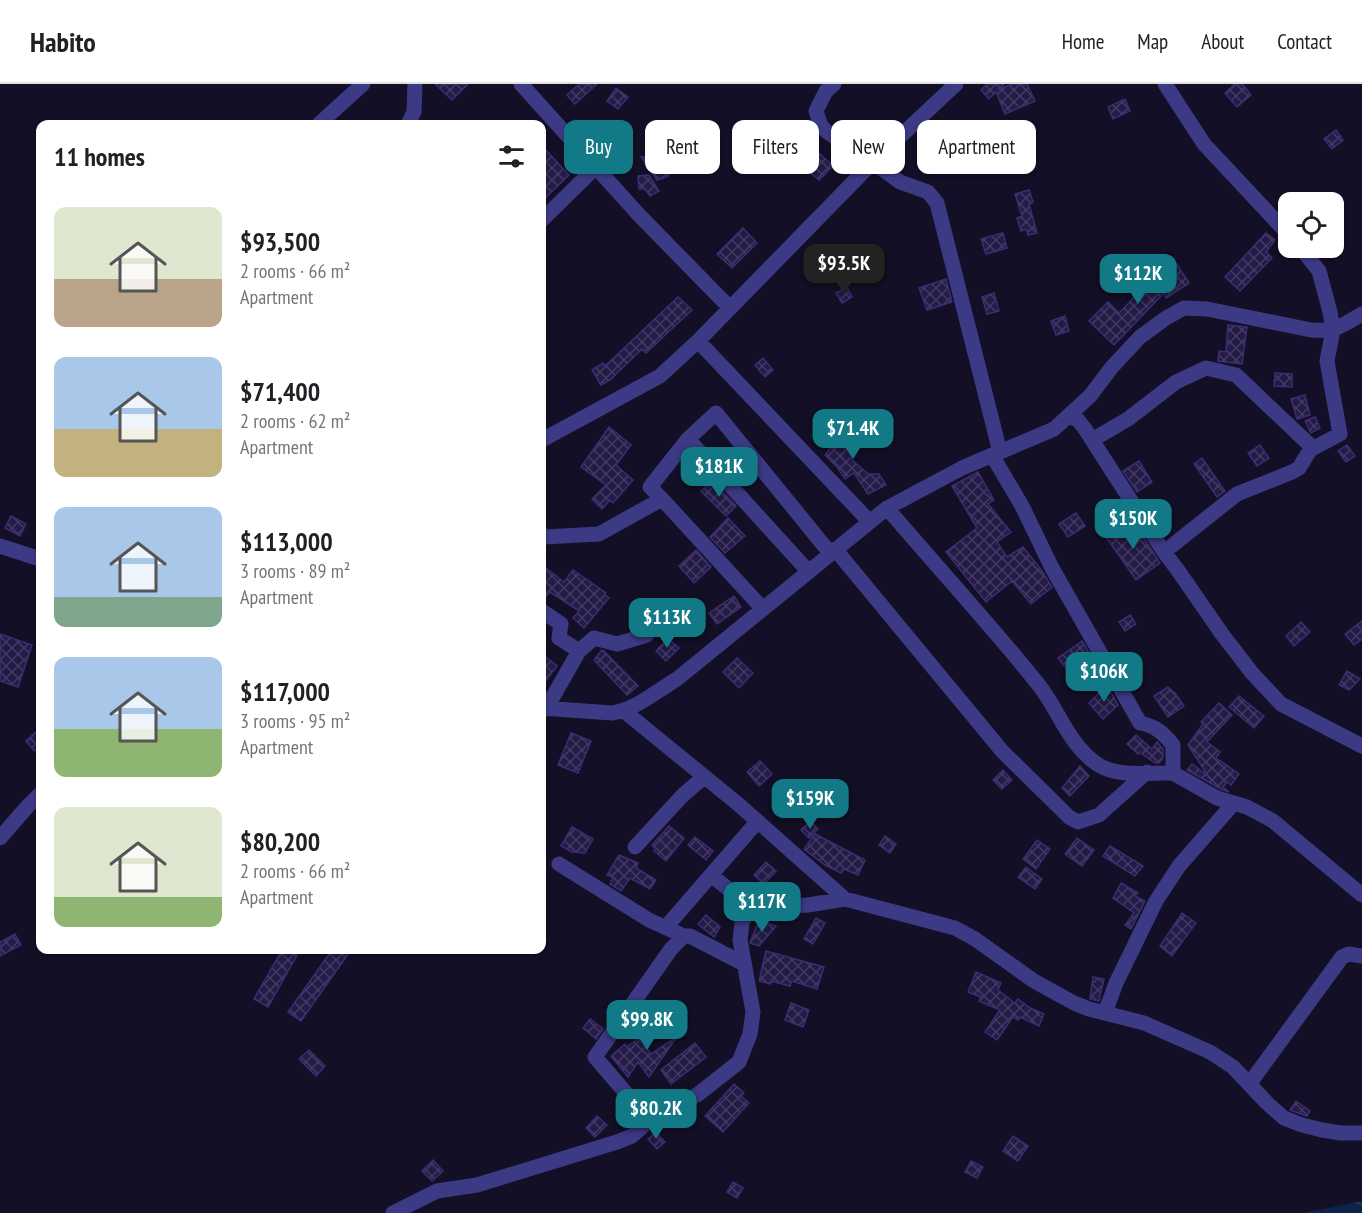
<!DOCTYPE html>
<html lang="en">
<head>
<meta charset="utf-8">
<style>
	body { margin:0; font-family:"PT Sans Narrow",sans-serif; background:#f6f6f6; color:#202124; height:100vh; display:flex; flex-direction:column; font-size:22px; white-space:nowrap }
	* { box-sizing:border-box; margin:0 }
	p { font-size:20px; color:#757577 }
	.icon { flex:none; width:33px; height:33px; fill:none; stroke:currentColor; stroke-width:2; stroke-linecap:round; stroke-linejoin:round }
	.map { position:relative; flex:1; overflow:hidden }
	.sheet { position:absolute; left:36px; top:36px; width:510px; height:834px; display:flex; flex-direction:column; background:#fff; border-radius:12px; box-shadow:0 2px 4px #0004 }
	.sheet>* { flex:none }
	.banner { position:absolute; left:564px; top:36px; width:570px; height:54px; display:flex; gap:12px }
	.fabs { position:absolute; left:1278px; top:108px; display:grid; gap:12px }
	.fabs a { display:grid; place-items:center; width:66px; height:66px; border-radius:12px; background:#fff; box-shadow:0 2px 4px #0004; font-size:30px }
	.price { position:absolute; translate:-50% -51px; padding:0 14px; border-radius:12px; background:#127987; color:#fff; font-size:20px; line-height:39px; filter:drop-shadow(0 2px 3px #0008) }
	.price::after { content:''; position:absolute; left:50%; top:36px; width:18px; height:14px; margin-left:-9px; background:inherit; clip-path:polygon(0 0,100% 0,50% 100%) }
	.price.selected { background:#222; color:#fff }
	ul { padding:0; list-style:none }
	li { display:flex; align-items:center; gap:18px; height:150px; padding:0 18px }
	li span { display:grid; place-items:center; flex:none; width:168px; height:120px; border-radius:12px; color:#555 }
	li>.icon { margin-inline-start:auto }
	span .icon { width:72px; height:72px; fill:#fffc; stroke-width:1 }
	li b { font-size:26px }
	h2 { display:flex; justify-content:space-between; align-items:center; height:72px; padding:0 18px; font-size:26px }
	.pill { padding:0 21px; border-radius:12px; background:#fff; box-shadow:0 2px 4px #0004; font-size:21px; line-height:54px }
	.pill.selected { background:#127987; color:#fff }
	header { display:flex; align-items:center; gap:36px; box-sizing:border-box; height:84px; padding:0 30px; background:#fff; border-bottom:2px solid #e0e0e0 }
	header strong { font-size:28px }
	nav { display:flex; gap:33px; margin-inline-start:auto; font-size:21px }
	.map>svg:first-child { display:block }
	.water { fill:url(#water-waves) }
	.building { fill:url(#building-cross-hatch); stroke:#3b2d73; stroke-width:1.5 }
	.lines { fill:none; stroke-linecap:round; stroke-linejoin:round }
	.minor { stroke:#3d3a85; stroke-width:15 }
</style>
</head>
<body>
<header>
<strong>Habito</strong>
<nav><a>Home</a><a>Map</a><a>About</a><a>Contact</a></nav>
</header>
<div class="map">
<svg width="1362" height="1129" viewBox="0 0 1362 1129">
	<defs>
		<pattern id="water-waves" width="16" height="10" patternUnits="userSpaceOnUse" patternTransform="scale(1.5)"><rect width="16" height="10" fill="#0c2248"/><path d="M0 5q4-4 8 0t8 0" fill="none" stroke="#2f4163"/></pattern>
		<pattern id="building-cross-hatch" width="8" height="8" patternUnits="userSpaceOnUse" patternTransform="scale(1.5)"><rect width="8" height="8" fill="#241b47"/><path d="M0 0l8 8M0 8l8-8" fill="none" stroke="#433b63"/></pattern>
	</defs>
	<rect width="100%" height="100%" fill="#130f26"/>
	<path class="water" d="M1362,1117V1129H1302Z"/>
	<path class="building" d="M435,0H468L452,16Z
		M579,0H597L575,20L567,11Z
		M987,0H1004L998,6L1012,0H1027L1035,17L1005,30L996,8L989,15L981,6Z
		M1235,0H1242L1251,11L1237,23L1225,9Z
		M616,4L628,13L618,25L607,17Z
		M1125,15L1130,27L1113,35L1108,23Z
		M1336,46L1343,56L1332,65L1324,55Z
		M542,62L569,91L542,117Z
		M820,70L833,82L819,96L806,85Z
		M668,72L669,92L657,96L641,73Z
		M649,91L659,107L650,112L645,105H639L638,92Z
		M1029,106L1033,118L1029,120L1037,149L1028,151L1026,145L1021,147L1017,134L1022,132L1015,110Z
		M743,144L757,159L732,184L717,170Z
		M1003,149L1007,164L986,170L981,155Z
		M1266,149L1275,156L1266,168L1272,174L1240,207L1225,193Z
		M1176,179L1189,199L1166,214L1164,209L1114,261L1089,237L1108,218L1119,229L1144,203L1160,194L1158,191Z
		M946,195L952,218L927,226L919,204Z
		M847,203L852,213L842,219L836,209Z
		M994,209L999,227L987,230L982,213Z
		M678,213L692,226L646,269L642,265L610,296L601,301L592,286L603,279L605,282Z
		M1065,232L1069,247L1056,251L1051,237Z
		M1228,241L1247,243L1242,280L1218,277L1219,267L1226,268Z
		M763,274L773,286L765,293L755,281Z
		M1275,289L1292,290V303L1274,302Z
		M1305,311L1310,331L1297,335L1291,315Z
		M1315,333L1320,344L1311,349L1305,337Z
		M853,340L863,351L859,355L863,359L850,374L868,390H879L886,401L868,410L854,389L845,395L837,383L825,371L839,353Z
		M609,343L631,361L616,381L633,396L613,419L610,416L602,425L592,415L606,401L581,383Z
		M1260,361L1269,374L1257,382L1248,369Z
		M1347,361L1355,372L1346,378L1338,367Z
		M1202,374L1225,407L1217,413L1194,380Z
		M1139,377L1152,398L1137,408L1123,387Z
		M978,388L994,416L988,420L1011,448L997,458L1007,473L1023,463L1042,487L1052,503L1031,520L1012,497L986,518L946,468L977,444L952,402Z
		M713,397L736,422L726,432L701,407Z
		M1076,429L1085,442L1068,453L1059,440Z
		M11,432L26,440L20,452L5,444Z
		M728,434L745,452L725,469L710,453Z
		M1132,436L1160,479L1136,496L1106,453Z
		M696,466L711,483L694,499L679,482Z
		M546,484L564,498L573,486L606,509L605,511L609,514L584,544L573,534L579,527L550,508L542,517V490Z
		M734,512L741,523L717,540L709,529Z
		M672,517L681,527L667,541L658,531Z
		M1130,531L1136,540L1125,547L1119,538Z
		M1362,537V555L1354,561L1345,550Z
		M1301,538L1310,548L1294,562L1286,552Z
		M0,550L32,561L18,603L0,597Z
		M668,554L679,564L666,577L656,567Z
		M1082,557L1095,579L1074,595L1058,574Z
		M602,566L604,567L638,602L627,611L594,576Z
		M542,570L557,582L542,602Z
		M737,574L753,589L739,604L723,588Z
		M1347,587L1360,595L1349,606L1339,601Z
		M1107,601L1118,621L1103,635L1089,619Z
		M1168,603L1175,609L1184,622L1168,633L1154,612Z
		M1239,612L1264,632L1254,644L1229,623Z
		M1219,619L1232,631L1207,658L1220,668L1216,674L1239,690L1231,701L1227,698L1223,703L1229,708L1221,705L1187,686L1192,680L1208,692L1188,661L1203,640L1201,638Z
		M40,644V662L34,667L26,657Z
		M571,649L591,657L578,689L558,681Z
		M1136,651L1152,665L1157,658L1163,665V674L1159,679H1155L1139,668L1138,670L1127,660Z
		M760,677L772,690L759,702L747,688Z
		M1080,682L1089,692L1070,712L1062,704Z
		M1003,686L1012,696L1002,705L993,696Z
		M810,737L818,745L809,754L801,746Z
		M669,742L684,754L666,777L654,767L655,764L652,761Z
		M572,743L593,755L585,769L572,768L561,762Z
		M815,750L865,776L858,791L844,785L841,789L825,781L804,765Z
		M885,752L896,760L890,769L879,761Z
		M695,753L713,767L706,776L688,761Z
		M1077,754L1094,766L1082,782L1065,770Z
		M1037,756L1050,765L1036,785L1023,775Z
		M1110,762L1143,782L1135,792L1103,772Z
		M619,771L638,779L636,784L656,796L650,805L630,794L621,807L610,800L613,793L607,791Z
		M766,778L776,787L764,800L754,791Z
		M1026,783L1042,795L1035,805L1018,793Z
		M1121,799L1138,809L1135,812L1145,817L1131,845L1125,841L1134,829L1113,814Z
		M1182,829L1196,839L1172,872L1160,862Z
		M706,831L720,843L714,853L698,840Z
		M816,834L825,839L813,860L804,855Z
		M759,836L776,842L759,862L750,859Z
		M15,850L21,861L0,872V858Z
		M282,866H300L268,923L254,915Z
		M332,866H351L301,937L288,928Z
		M766,867L824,883L817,905L792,897L790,902L771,897V900L759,897Z
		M976,888L1001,899L998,906L1015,919L1018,915L1030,924L1044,930L1039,942L1020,933L1018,936L1013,933L997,956L985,948L1000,926L979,917L981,913L968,908Z
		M1093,893L1104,895L1099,917L1090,915Z
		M791,919L809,926L803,943L785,936Z
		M671,931L685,941L649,993L638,978L628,993L611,972L625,960L627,963L638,954L651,970L673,955L660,946Z
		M590,935L603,945L596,955L583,944Z
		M695,959L706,973L671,1000L661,986Z
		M309,966L325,982L316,992L299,975Z
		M734,1000L744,1009L741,1012L749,1019L723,1048L705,1032Z
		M1296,1017L1310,1027L1307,1032L1290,1026Z
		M597,1032L607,1041L595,1053L586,1044Z
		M656,1048L665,1058L657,1065L648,1055Z
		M1013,1052L1028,1062L1018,1077L1003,1067Z
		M433,1076L443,1087L432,1097L422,1087Z
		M971,1077L983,1083L977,1094L965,1088Z
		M733,1098L743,1104L737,1114L727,1108Z"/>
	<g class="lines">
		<path class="minor" d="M521,0L639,131L730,224
			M956,0L873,78L900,98L928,108L937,119L1000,368
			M1165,0L1204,60L1288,150
			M319,40L363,0
			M408,40L414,28L415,0
			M542,136L596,83
			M698,257L869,437
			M1068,332L1078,336L1085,345L1164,468L1177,485L1222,550L1252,589L1281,620L1362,662
			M688,355L808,487
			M542,356L660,292L698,257L873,78L865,75L826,47L821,42L816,27L826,7L834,0
			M1092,356L1128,335L1176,298L1206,284L1236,291L1313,364
			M992,371L1022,422L1052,484L1140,639C1156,642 1163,649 1173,661V689L1217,714L1247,723L1273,737L1362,811
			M662,415L650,403L688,355L716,329L830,469
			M887,424C937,483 990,540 1038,600C1059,626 1068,660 1097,680C1118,694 1149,688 1173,689
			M542,450L544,453L599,450L662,415L762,524
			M0,462L40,475
			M835,465L1002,667L1069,733L1078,738L1099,731L1147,688
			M1164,468L1237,410L1292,388L1299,384L1310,366L1340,350L1327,277L1333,246L1330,228L1319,187L1301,164
			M542,527L561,540L559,554L579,567
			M542,624L612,629C635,626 657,607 677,595L887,424L962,384L1054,345L1090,312L1112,283L1140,253L1166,234L1184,224L1207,225L1311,246C1336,248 1341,242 1362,230
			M546,625L579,567L594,554L617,560L647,551
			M624,627L738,720L845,815L955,844L975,855L1034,897L1074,919L1089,925L1144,939L1210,968L1233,983L1267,1019L1284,1034L1302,1041L1322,1046L1341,1049H1362
			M0,754L27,723L40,710
			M635,763L683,711L704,693
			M559,780L649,836L684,852H690L744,880
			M711,791L757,738
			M666,843L711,791L754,826
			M1105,929L1116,899L1156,817L1179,782L1233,720
			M1250,999L1342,873L1349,870L1362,872
			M649,1036L595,973L671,865L684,852
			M393,1129L437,1107L477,1101L617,1058L632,1052L659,1028L697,1011L739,978L750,950L753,928L740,856L742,839L746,831L757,824L808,821L845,815"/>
	</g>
</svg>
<div class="fabs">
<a><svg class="icon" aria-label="locate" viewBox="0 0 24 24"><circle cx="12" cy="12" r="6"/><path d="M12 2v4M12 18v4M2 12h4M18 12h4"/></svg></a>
</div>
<b class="price selected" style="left:844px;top:211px">$93.5K</b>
<b class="price" style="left:1138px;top:221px">$112K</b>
<b class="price" style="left:853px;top:376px">$71.4K</b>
<b class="price" style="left:719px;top:414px">$181K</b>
<b class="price" style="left:1133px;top:466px">$150K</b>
<b class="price" style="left:667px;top:565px">$113K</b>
<b class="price" style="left:1104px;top:619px">$106K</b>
<b class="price" style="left:810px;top:746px">$159K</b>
<b class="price" style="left:762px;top:849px">$117K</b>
<b class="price" style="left:647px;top:967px">$99.8K</b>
<b class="price" style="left:656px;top:1056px">$80.2K</b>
<div class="banner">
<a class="pill selected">Buy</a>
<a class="pill">Rent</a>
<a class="pill">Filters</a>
<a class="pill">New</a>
<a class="pill">Apartment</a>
</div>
<section class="sheet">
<h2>11 homes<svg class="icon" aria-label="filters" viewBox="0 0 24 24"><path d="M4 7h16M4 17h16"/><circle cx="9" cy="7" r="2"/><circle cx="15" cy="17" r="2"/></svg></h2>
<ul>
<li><span style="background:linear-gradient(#dfe7d0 60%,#b9a48a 0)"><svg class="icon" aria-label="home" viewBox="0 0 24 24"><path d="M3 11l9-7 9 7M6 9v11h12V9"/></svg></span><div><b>$93,500</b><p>2 rooms · 66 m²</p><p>Apartment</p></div></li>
<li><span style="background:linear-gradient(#a9c7e8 60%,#c2b280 0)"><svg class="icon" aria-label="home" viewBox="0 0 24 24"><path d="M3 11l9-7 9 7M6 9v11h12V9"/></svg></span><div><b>$71,400</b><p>2 rooms · 62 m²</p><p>Apartment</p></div></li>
<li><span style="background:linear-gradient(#a9c7e8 75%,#7fa58c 0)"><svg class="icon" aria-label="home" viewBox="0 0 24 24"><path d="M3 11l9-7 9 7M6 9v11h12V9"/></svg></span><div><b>$113,000</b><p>3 rooms · 89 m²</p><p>Apartment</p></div></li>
<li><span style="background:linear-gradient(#a9c7e8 60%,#8fb573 0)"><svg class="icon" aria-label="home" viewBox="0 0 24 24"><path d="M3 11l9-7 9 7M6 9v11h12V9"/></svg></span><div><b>$117,000</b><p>3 rooms · 95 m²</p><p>Apartment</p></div></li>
<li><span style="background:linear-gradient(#dfe7d0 75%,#8fb573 0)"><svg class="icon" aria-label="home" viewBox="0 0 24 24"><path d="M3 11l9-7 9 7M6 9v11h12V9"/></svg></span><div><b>$80,200</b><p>2 rooms · 66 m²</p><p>Apartment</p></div></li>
</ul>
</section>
</div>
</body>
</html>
